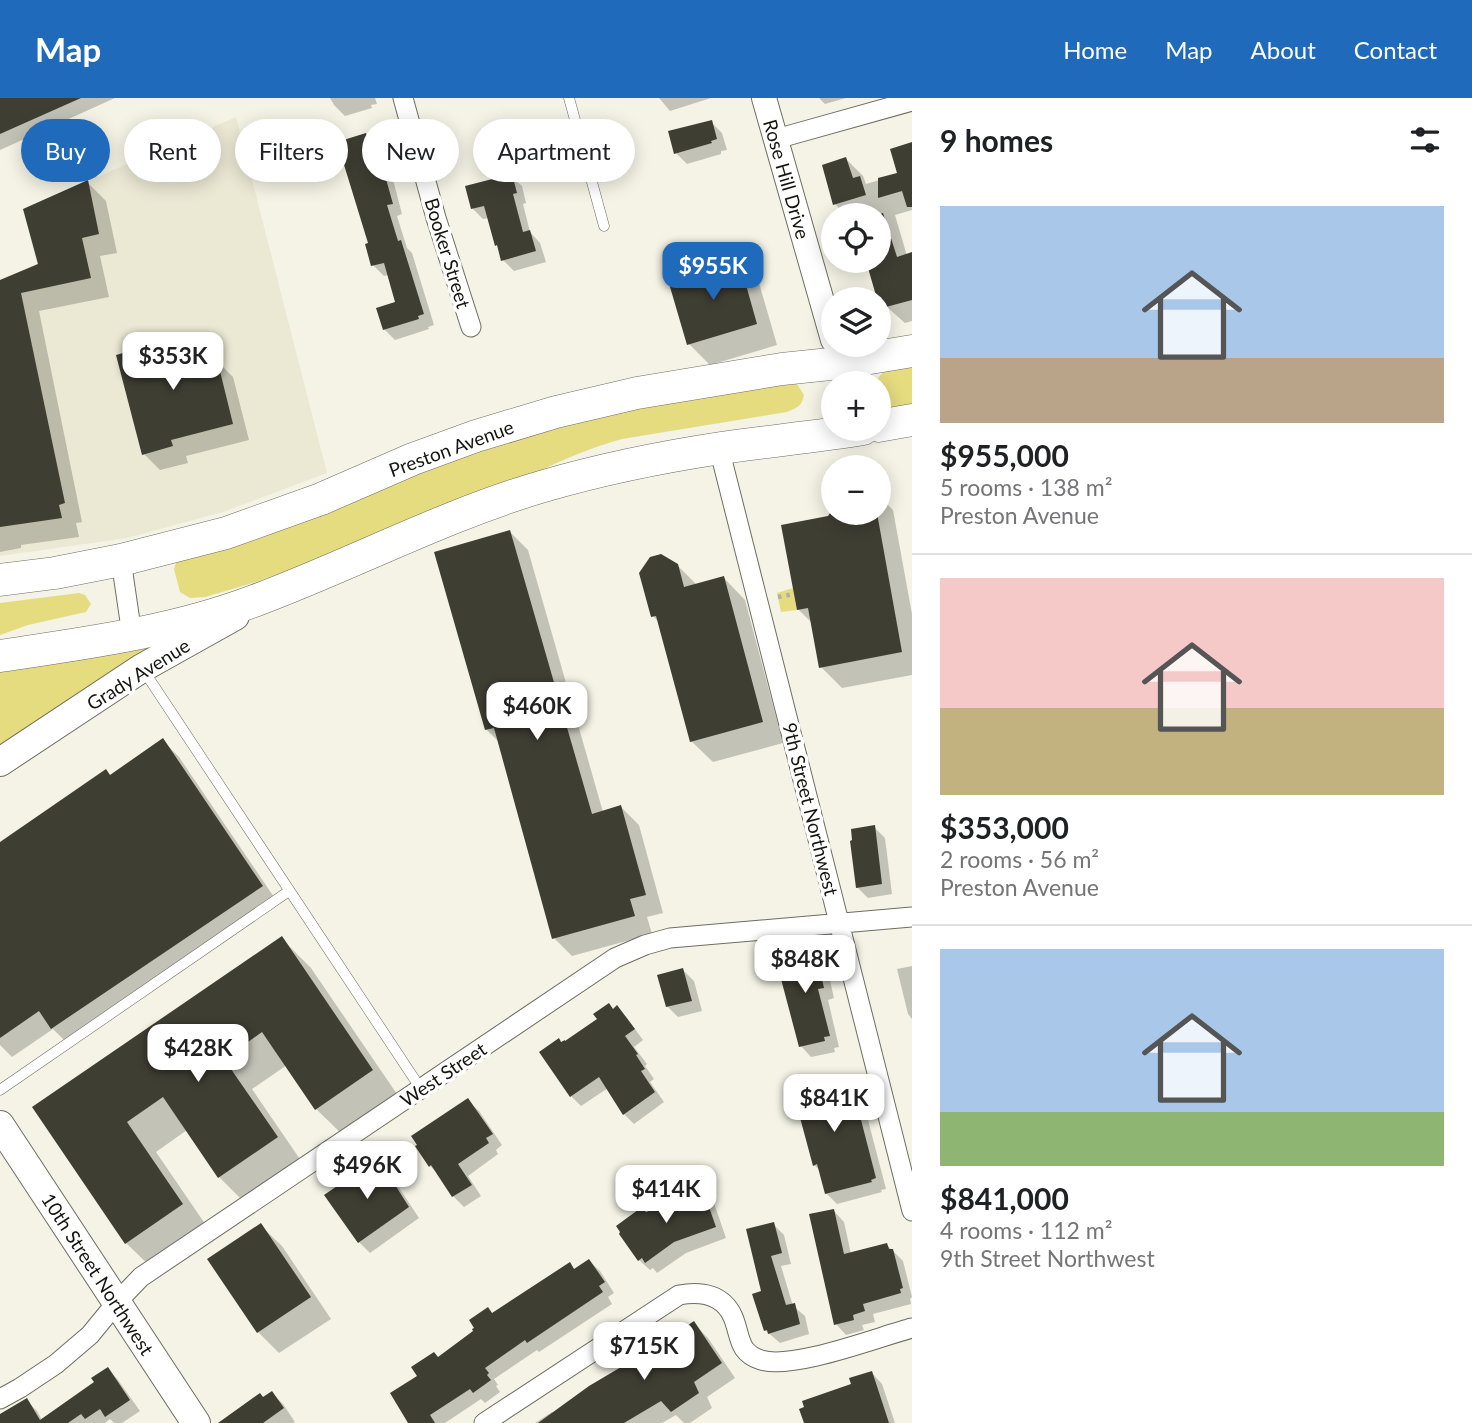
<!DOCTYPE html>
<html lang="en">
<head>
<meta charset="utf-8">
<style>
	body { margin:0; font-family:Lato,sans-serif; background:#f2f2f2; color:#202124; height:100vh; display:flex; flex-direction:column; font-size:26px; white-space:nowrap }
	* { box-sizing:border-box; margin:0 }
	p { font-size:23px; color:#757577 }
	.icon { flex:none; width:38px; height:38px; fill:none; stroke:currentColor; stroke-width:2; stroke-linecap:round; stroke-linejoin:round }
	.map { position:relative; flex:1; overflow:hidden }
	.side { display:flex; flex-direction:column; background:#fff; width:560px }
	.side>* { flex:none }
	.hud { position:absolute; left:21px; top:21px; width:665px; height:63px; display:flex; gap:14px }
	.fabs { position:absolute; left:821px; top:105px; display:grid; gap:14px }
	.fabs a { display:grid; place-items:center; width:70px; height:70px; border-radius:50%; background:#fff; box-shadow:0 4px 18px #0003; font-size:35px }
	.price { position:absolute; translate:-50% -60px; padding:0 16px; border-radius:14px; background:#fff; color:#222; font-size:23px; line-height:46px; filter:drop-shadow(0 2px 4px #0008) }
	.price::after { content:''; position:absolute; left:50%; top:42px; width:21px; height:16px; margin-left:-10px; background:inherit; clip-path:polygon(0 0,100% 0,50% 100%) }
	.price.selected { background:#1f6aba; color:#fff }
	ul { padding:0; list-style:none }
	li { display:grid; align-content:center; gap:14px; height:371px; padding:0 28px }
	li+li { border-top:2px solid #e0e0e0 }
	li span { display:grid; place-items:center; height:217px; border-radius:0px; color:#555 }
	li>.icon { margin-inline-start:auto }
	span .icon { width:126px; height:126px; fill:#fffc; stroke-width:1 }
	li b { font-size:30px }
	h2 { display:flex; justify-content:space-between; align-items:center; height:84px; padding:0 28px; font-size:30px }
	.tag { padding:0 24px; border-radius:32px; background:#fff; box-shadow:0 4px 18px #0003; font-size:24px; line-height:63px }
	.tag.selected { background:#1f6aba; color:#fff }
	header { display:flex; align-items:center; gap:42px; box-sizing:border-box; height:98px; padding:0 35px; background:#1f6aba; color:#fff }
	header strong { font-size:33px }
	nav { display:flex; gap:38px; margin-inline-start:auto; font-size:24px }
	main { display:flex; flex:1; min-height:0 }
	.map>svg:first-child { display:block }
	.built { fill:#ebe9d4 }
	.green { fill:#e5dc7f }
	.shadow { fill:#0003 }
	.building { fill:#3f3e33 }
	.lines { fill:none; stroke-linecap:round; stroke-linejoin:round }
	.service-casing { stroke:#6e6d61; stroke-width:11 }
	.minor-casing { stroke:#6e6d61; stroke-width:21 }
	.tertiary-casing { stroke:#6e6d61; stroke-width:26 }
	.secondary-casing { stroke:#6e6d61; stroke-width:30 }
	.primary-casing { stroke:#6e6d61; stroke-width:33 }
	.path { stroke:#b0b0a4; stroke-width:4.5; stroke-dasharray:3.5 5; stroke-linecap:butt }
	.service { stroke:#fff; stroke-width:10 }
	.minor { stroke:#fff; stroke-width:19 }
	.tertiary { stroke:#fff; stroke-width:24 }
	.secondary { stroke:#fff; stroke-width:28 }
	.primary { stroke:#fff; stroke-width:32 }
	.labels { text-anchor:middle; dominant-baseline:central; stroke-width:7; stroke-linejoin:round; paint-order:stroke }
	.street-label { font-size:19px; fill:#151510; stroke:#fff }
</style>
</head>
<body>
<header>
<strong>Map</strong>
<nav><a>Home</a><a>Map</a><a>About</a><a>Contact</a></nav>
</header>
<main>
<div class="map">
<svg width="912" height="1325" viewBox="0 0 912 1325">
	<rect width="100%" height="100%" fill="#f4f3e5"/>
	<path class="built" d="M236,19L327,375L223,414L127,440L0,458V182L37,166L23,111Z"/>
	<path class="green" d="M912,264V308C896,311 891,312 879,300L878,285H876C882,269 896,269 912,264Z
		M791,283L797,286L804,297C802,308 797,310 787,314L622,341C590,350 561,362 532,377L304,467L256,484L205,499L190,500L180,494L174,471L177,462L385,386L582,317Z
		M793,490L797,512L781,514L777,495Z
		M79,495L85,497L91,506L86,514L28,527L0,537V505Z
		M162,545C106,577 53,612 0,649V571Z"/>
	<path class="shadow" d="M0,0H115L0,52Z
		M330,0H375L377,6L371,7L372,10L345,18L334,7Z
		M659,0H711L670,13Z
		M819,0H846L825,6Z
		M711,24L722,35L727,52L721,53V56L687,66L676,55Z
		M366,37L370,41L374,40L385,51L402,116L397,118L407,150L412,155L434,227L428,229L429,231L395,242L384,231L397,205L389,177L384,178L373,167L370,146Z
		M912,46V112L895,117L907,158L912,156V223L905,225L879,202L868,163H878V117H846L835,106L846,61L863,78L866,86L899,76Z
		M511,78L522,88L526,105L523,106L530,134L540,145L546,164L514,173L503,162L489,120L483,121L472,110Z
		M87,84L106,103L117,155L100,158L109,199L39,213L82,424L76,425L79,439L21,447V450L0,454V184L40,167Z
		M738,164L759,185L777,247L710,267L689,246Z
		M198,236L214,253L217,263L233,279L249,342L186,358L188,365L160,372L144,356Z
		M878,397L893,412L912,516V577L842,590L821,569L813,526L798,511L829,420L833,414L878,415Z
		M510,434L528,452L603,714L621,709L639,727L663,815L647,819L652,836L572,858L554,840L499,644L487,632L437,455Z
		M677,467L697,487L724,480L745,502L783,645L713,664L691,643L660,525L653,518Z
		M163,643L179,659L278,805L69,947L53,931L12,959L0,947V746L111,678Z
		M874,729L885,740L892,796L868,800L857,789Z
		M281,840L311,870L401,1002L346,1040L316,1011L287,967L252,991L306,1070L249,1109L219,1079L187,1032L156,1054L212,1136L156,1174L126,1145L35,1010Z
		M820,850L830,861L834,877L829,878L834,900L828,902L839,949L834,950L835,954L811,959L801,948Z
		M912,868V921L908,916L897,871Z
		M683,872L694,883L702,913L678,919L667,908Z
		M617,910L627,920L643,942L634,949L647,966L645,968L654,981L650,984L664,1004L634,1026L624,1016L608,990L581,1008L571,998L541,954L562,946Z
		M823,979L834,990L847,986L849,989H851L862,999L886,1091L881,1092L882,1094L837,1106L826,1095L821,1073L814,1067Z
		M468,1003L479,1013L502,1047L496,1052L498,1056L468,1078L481,1098L464,1109L453,1098L439,1076L430,1068Z
		M377,1063L388,1073L419,1120L370,1155L359,1144Z
		M703,1094L714,1105L726,1140L686,1155L657,1175L653,1170L650,1172L639,1162L646,1115Z
		M834,1113L844,1124L851,1156L887,1147L903,1163L912,1199L910,1201L911,1206L873,1216L875,1224L862,1227L864,1232L846,1237L836,1226Z
		M773,1126L784,1137L791,1166L781,1168L793,1208L805,1218L809,1236L780,1245L765,1232L763,1194Z
		M260,1127L282,1148L331,1221L279,1255L258,1234Z
		M589,1163L600,1173L614,1195L608,1199L612,1206L539,1254L537,1252L494,1281L498,1287L496,1288L500,1294L485,1305L481,1301L445,1325H410L420,1279L439,1260L476,1233L493,1216L570,1166L575,1172Z
		M694,1226L708,1240L735,1280L707,1299L712,1310L690,1325H684L676,1317L662,1325H535L552,1314L554,1315Z
		M108,1271L118,1282L140,1313L122,1325H114L110,1321L105,1325H10L26,1302L37,1313L42,1322L97,1285Z
		M872,1275L882,1286L895,1325H806L853,1287Z
		M272,1295L283,1306L295,1324L293,1325H229Z"/>
	<path class="building" d="M0,0H81L0,36Z
		M712,22L717,41L711,43L712,45L674,56L668,33Z
		M366,35L368,40L374,38L393,106L387,107L398,143L401,142L424,216L418,218L419,221L383,232L376,210L395,204L384,165L371,168L365,146L368,145L337,44Z
		M912,44V109H907L902,93L878,100V80L897,75L890,51Z
		M846,59L853,80L860,78L866,97L833,107L822,67Z
		M512,76L517,95L513,96L523,134L530,132L536,153L501,163L497,147L495,148L484,108L471,111L465,88Z
		M88,82L99,136L82,140L91,180L21,195L65,405L59,407L62,420L0,429V182L38,166L23,111Z
		M883,115L897,159L912,154V202L886,209L877,201L866,163H878V116Z
		M739,162L757,226L687,247L668,182Z
		M198,234L206,264L217,261L233,326L171,342L173,348L142,357L116,257Z
		M830,415H877L902,554L819,570L808,510L797,512L781,427L828,418Z
		M510,432L592,716L621,707L646,797L630,801L635,818L552,841L494,630L485,632L434,454Z
		M661,456L678,466L684,489L724,478L763,624L690,644L656,518L651,519L639,475L650,459Z
		M163,640L263,788L51,931L39,913L0,940V744L106,671L110,677Z
		M875,727L882,786L856,790L850,743L852,742L851,731Z
		M282,838L373,972L315,1012L262,934L224,961L278,1039L218,1080L163,999L127,1024L183,1106L125,1146L32,1009Z
		M820,848L824,866L819,868L824,890L818,891L830,938L824,939L825,943L799,949L776,862L791,858L790,856Z
		M683,870L692,903L666,909L657,877Z
		M609,905L613,911L617,907L635,931L625,938L638,956L636,957L645,971L641,973L655,994L623,1017L599,979L570,999L539,954L559,940L561,944L565,942V943L597,921L593,916Z
		M824,977L827,990L847,985L848,988L852,987L876,1080L871,1082L872,1084L825,1096L817,1066L813,1068L791,986Z
		M468,1000L493,1036L486,1040L489,1045L458,1066L472,1087L452,1099L431,1067L429,1069L415,1048L417,1047L411,1038Z
		M378,1060L409,1109L358,1145L324,1097Z
		M703,1092L716,1129L674,1144L645,1165L642,1160L638,1163L619,1136L620,1134L616,1128L642,1109L646,1114Z
		M834,1111L844,1156L887,1145L889,1151H893L903,1190L900,1191L901,1195L863,1206L865,1213L853,1217L854,1222L834,1227L809,1116Z
		M774,1124L782,1155L771,1158L786,1207L795,1205L800,1226L768,1236L767,1232L764,1233L752,1196L761,1193L746,1131Z
		M261,1125L311,1199L257,1235L207,1161Z
		M589,1161L605,1184L599,1188L603,1194L527,1245L525,1242L485,1270L489,1275L487,1277L491,1282L473,1295L470,1291L430,1317L435,1325H408L390,1295L417,1278L411,1269L434,1254L438,1259L473,1233L472,1231L474,1230L469,1222L488,1209L492,1215L570,1164L574,1171Z
		M694,1223L722,1265L694,1284L699,1295L671,1314L661,1303L624,1325H538L589,1288L638,1259L637,1257L661,1242L663,1244Z
		M108,1269L130,1302L105,1319L100,1311L85,1321L81,1316L68,1325H0V1316L27,1300L40,1322L94,1284L91,1280Z
		M872,1273L889,1325H804L799,1311L804,1309L802,1303L851,1286L849,1280Z
		M272,1293L284,1310L263,1325H218L260,1295L263,1299Z"/>
	<g class="lines">
		<g class="service-casing">
			<path id="service" d="M569,0L604,128
				M144,573L421,991
				M0,992L289,793"/>
		</g>
		<g class="minor-casing">
			<path id="minor" d="M403,0L436,120L471,229
				M776,41L912,3
				M719,350L912,1113
				M121,462L132,537
				M0,1301L20,1290L56,1266L90,1237L117,1204L141,1179L615,860L645,847L670,840L912,819
				M484,1325L679,1197C701,1193 723,1196 733,1219C741,1238 737,1254 761,1262C793,1272 878,1239 912,1230"/>
		</g>
		<g class="tertiary-casing">
			<path id="tertiary" d="M764,0L833,242"/>
		</g>
		<g class="secondary-casing">
			<path id="secondary" d="M0,664L142,570L235,518
				M0,1027L196,1325"/>
		</g>
		<g class="primary-casing">
			<path id="primary" d="M878,328L912,322
				M0,482L55,475L121,462L226,435L321,401L413,361L476,338L556,314L637,295L782,271L840,265L912,253
				M0,558C86,545 172,534 254,503C351,467 444,417 544,388C602,371 662,359 721,350C768,343 816,339 863,331"/>
		</g>
		<path class="path" d="M778,499L794,496"/>
		<use href="#service" class="service"/>
		<use href="#minor" class="minor"/>
		<use href="#tertiary" class="tertiary"/>
		<use href="#secondary" class="secondary"/>
		<use href="#primary" class="primary"/>
	</g>
	<g class="labels">
		<g class="street-label">
			<text transform="translate(787 81) rotate(74)">Rose Hill Drive</text>
			<text transform="translate(448 155) rotate(73)">Booker Street</text>
			<text transform="translate(451 350) rotate(-20)">Preston Avenue</text>
			<text transform="translate(138 576) rotate(-32)">Grady Avenue</text>
			<text transform="translate(811 711) rotate(76)">9th Street Northwest</text>
			<text transform="translate(443 976) rotate(-34)">West Street</text>
			<text transform="translate(98 1176) rotate(57)">10th Street Northwest</text>
		</g>
	</g>
</svg>
<div class="fabs">
<a><svg class="icon" aria-label="locate" viewBox="0 0 24 24"><circle cx="12" cy="12" r="6"/><path d="M12 2v4M12 18v4M2 12h4M18 12h4"/></svg></a>
<a><svg class="icon" aria-label="layers" viewBox="0 0 24 24"><path d="M12 4l9 5-9 5-9-5zM3 14l9 5 9-5"/></svg></a>
<a>+</a>
<a>−</a>
</div>
<b class="price selected" style="left:713px;top:204px">$955K</b>
<b class="price" style="left:173px;top:294px">$353K</b>
<b class="price" style="left:537px;top:644px">$460K</b>
<b class="price" style="left:805px;top:897px">$848K</b>
<b class="price" style="left:198px;top:986px">$428K</b>
<b class="price" style="left:834px;top:1036px">$841K</b>
<b class="price" style="left:367px;top:1103px">$496K</b>
<b class="price" style="left:666px;top:1127px">$414K</b>
<b class="price" style="left:644px;top:1284px">$715K</b>
<div class="hud">
<a class="tag selected">Buy</a>
<a class="tag">Rent</a>
<a class="tag">Filters</a>
<a class="tag">New</a>
<a class="tag">Apartment</a>
</div>
</div>
<section class="side">
<h2>9 homes<svg class="icon" aria-label="filters" viewBox="0 0 24 24"><path d="M4 7h16M4 17h16"/><circle cx="9" cy="7" r="2"/><circle cx="15" cy="17" r="2"/></svg></h2>
<ul>
<li><span style="background:linear-gradient(#a9c7e8 70%,#b9a48a 0)"><svg class="icon" aria-label="home" viewBox="0 0 24 24"><path d="M3 11l9-7 9 7M6 9v11h12V9"/></svg></span><div><b>$955,000</b><p>5 rooms · 138 m²</p><p>Preston Avenue</p></div></li>
<li><span style="background:linear-gradient(#f6c9c9 60%,#c2b280 0)"><svg class="icon" aria-label="home" viewBox="0 0 24 24"><path d="M3 11l9-7 9 7M6 9v11h12V9"/></svg></span><div><b>$353,000</b><p>2 rooms · 56 m²</p><p>Preston Avenue</p></div></li>
<li><span style="background:linear-gradient(#a9c7e8 75%,#8fb573 0)"><svg class="icon" aria-label="home" viewBox="0 0 24 24"><path d="M3 11l9-7 9 7M6 9v11h12V9"/></svg></span><div><b>$841,000</b><p>4 rooms · 112 m²</p><p>9th Street Northwest</p></div></li>
</ul>
</section>
</main>
</body>
</html>
